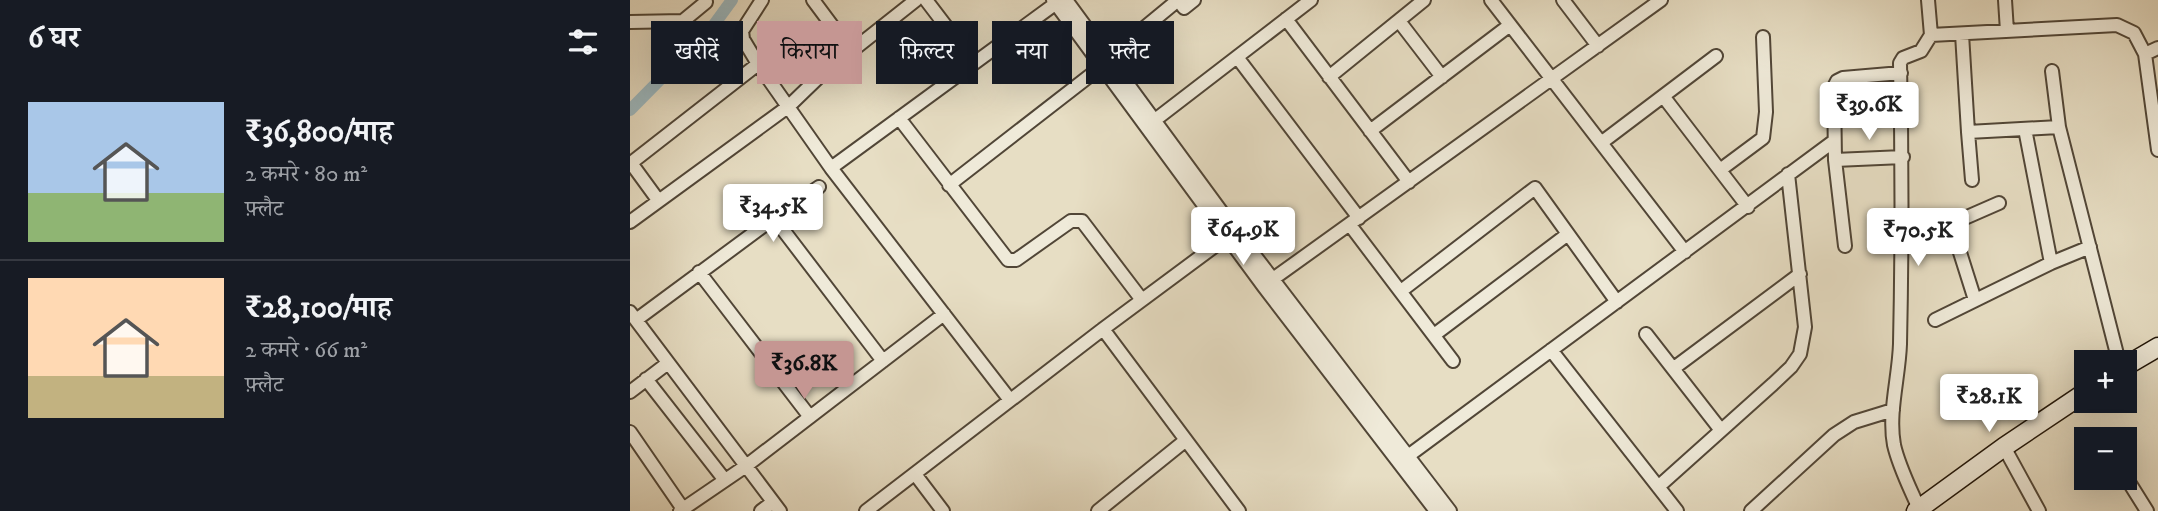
<!DOCTYPE html>
<html lang="hi">
<head>
<meta charset="utf-8">
<style>
	body { margin:0; font-family:"IM FELL DW Pica","Noto Serif Devanagari",serif; background:#242831; color:#f1f3f6; height:100vh; display:flex; flex-direction:column; font-size:26px; white-space:nowrap }
	* { box-sizing:border-box; margin:0 }
	p { font-size:23px; color:#9ea1a6 }
	.icon { flex:none; width:38px; height:38px; fill:none; stroke:currentColor; stroke-width:2; stroke-linecap:round; stroke-linejoin:round }
	.map { position:relative; flex:1; overflow:hidden }
	.drawer { display:flex; flex-direction:column; background:#171b24; width:630px }
	.drawer>* { flex:none }
	.guide { position:absolute; left:21px; top:21px; width:665px; height:63px; display:flex; gap:14px }
	.fabs { position:absolute; left:1444px; top:350px; display:grid; gap:14px }
	.fabs a { display:grid; place-items:center; width:63px; height:63px; border-radius:0px; background:#171b24; box-shadow:0 7px 28px #0002; font-size:35px }
	.price { position:absolute; translate:-50% -60px; padding:0 16px; border-radius:7px; background:#fff; color:#222; font-size:23px; line-height:46px; filter:drop-shadow(0 2px 4px #0008) }
	.price::after { content:''; position:absolute; left:50%; top:42px; width:21px; height:16px; margin-left:-10px; background:inherit; clip-path:polygon(0 0,100% 0,50% 100%) }
	.price.current { background:#c59692; color:#111 }
	ul { padding:0; list-style:none }
	li { display:flex; align-items:center; gap:21px; height:175px; padding:0 28px }
	li+li { border-top:2px solid #363941 }
	li span { display:grid; place-items:center; flex:none; width:196px; height:140px; border-radius:0px; color:#555 }
	li>.icon { margin-inline-start:auto }
	span .icon { width:84px; height:84px; fill:#fffc; stroke-width:1 }
	li b { font-size:30px }
	h2 { display:flex; justify-content:space-between; align-items:center; height:84px; padding:0 28px; font-size:30px }
	.pill { padding:0 24px; border-radius:0px; background:#171b24; box-shadow:0 7px 28px #0002; font-size:24px; line-height:63px }
	.pill.current { background:#c59692; color:#111 }
	main { display:flex; flex:1; min-height:0 }
	.map>svg:first-child { display:block }
	.lines { fill:none; stroke-linecap:round; stroke-linejoin:round }
	.canal { stroke:#9db9c0; stroke-width:12 }
	.street-casing { stroke:#514637; stroke-width:16 }
	.secondary-casing { stroke:#1f1408; stroke-width:21 }
	.street { stroke:#efead9; stroke-width:12 }
	.secondary { stroke:#efead9; stroke-width:18 }
</style>
</head>
<body>
<main>
<section class="drawer">
<h2>6 घर<svg class="icon" aria-label="filters" viewBox="0 0 24 24"><path d="M4 7h16M4 17h16"/><circle cx="9" cy="7" r="2"/><circle cx="15" cy="17" r="2"/></svg></h2>
<ul>
<li><span style="background:linear-gradient(#a9c7e8 65%,#8fb573 0)"><svg class="icon" aria-label="home" viewBox="0 0 24 24"><path d="M3 11l9-7 9 7M6 9v11h12V9"/></svg></span><div><b>₹36,800/माह</b><p>2 कमरे · 80 m²</p><p>फ़्लैट</p></div></li>
<li><span style="background:linear-gradient(#ffd9b3 70%,#c2b280 0)"><svg class="icon" aria-label="home" viewBox="0 0 24 24"><path d="M3 11l9-7 9 7M6 9v11h12V9"/></svg></span><div><b>₹28,100/माह</b><p>2 कमरे · 66 m²</p><p>फ़्लैट</p></div></li>
</ul>
</section>
<div class="map">
<svg width="1528" height="511" viewBox="0 0 1528 511">
	<rect width="100%" height="100%" fill="#e7dec4"/>
	<filter id="stains"><feTurbulence type="fractalNoise" baseFrequency=".00286" numOctaves="4"/><feColorMatrix values="0 0 0 0 .2 0 0 0 0 .09 0 0 0 0 .02 0 0 0 .5 -.17"/></filter>
	<radialGradient id="worn" r=".72"><stop offset=".6" stop-color="#630" stop-opacity="0"/><stop offset="1" stop-color="#630" stop-opacity=".3"/></radialGradient>
	<g class="lines">
		<path class="canal" d="M0,110L83,26L102,0"/>
		<g class="street-casing">
			<path id="street" d="M132,0L112,31L113,39L128,64L201,168L380,400
				M183,0L221,51
				M296,0L344,63
				M423,0L634,287L806,511
				M436,0L599,222L820,511
				M861,0L1055,252
				M933,0L968,46
				M1298,0L1301,35L1487,25L1504,33L1515,54
				M1375,0L1377,31
				M656,19L779,182
				M769,21L812,77
				M0,22L53,21L76,2
				M1332,34L1338,132L1429,127
				M1528,48L1515,54L1528,150
				M479,57L548,0L554,8L564,0
				M607,57L729,218
				M1422,71L1429,127L1489,362
				M699,77L794,0
				M1033,96L1118,207
				M269,118L378,260H386L441,221H452L512,300
				M525,120L681,0
				M1395,129L1421,263
				M740,131L880,25
				M1338,132L1342,180
				M971,143L1086,56
				M1205,160L1273,157
				M201,168L425,4
				M1090,170L1133,138L1136,112L1133,37
				M319,185L471,67
				M28,200L1,163L128,64
				M144,218L189,187
				M0,222L159,106L190,76L286,0
				M720,225L823,361
				M1215,246L1205,160L1204,87L1207,81L1213,78L1271,73
				M69,272L180,417
				M643,279L1031,0
				M771,291L905,188L987,302
				M1345,300L1321,224L1369,203
				M0,312L150,511
				M6,320L144,218L253,361
				M1305,320L1421,263L1460,247
				M473,329L609,511
				M1016,334L1090,429
				M804,335L938,234
				M921,350L1047,511
				M1044,368L1170,274
				M16,379L94,479
				M0,392L38,363
				M0,432L53,509
				M1374,447L1409,511
				M778,456L1204,141
				M285,474L313,511
				M1497,479L1517,511
				M1028,487L1143,384L1161,367L1170,354L1175,327L1158,174
				M1289,509C1280,488 1269,467 1264,445C1258,413 1269,377 1270,344C1272,250 1272,157 1270,63L1273,58L1291,51L1301,35
				M50,511L116,466L314,314
				M131,511L143,502
				M236,511L473,329L597,237
				M468,511L556,440
				M1121,511L1204,435L1224,422L1263,410"/>
		</g>
		<g class="secondary-casing">
			<path id="secondary" d="M1494,367L1528,347
				M1286,511L1374,447L1456,392"/>
		</g>
		<use href="#street" class="street"/>
		<use href="#secondary" class="secondary"/>
	</g>
	<rect width="100%" height="100%" filter="url(#stains)"/>
	<rect width="100%" height="100%" fill="url(#worn)"/>
</svg>
<div class="fabs">
<a>+</a>
<a>−</a>
</div>
<b class="price" style="left:1239px;top:142px">₹39.6K</b>
<b class="price" style="left:143px;top:244px">₹34.5K</b>
<b class="price" style="left:613px;top:267px">₹64.9K</b>
<b class="price" style="left:1288px;top:268px">₹70.5K</b>
<b class="price current" style="left:174px;top:401px">₹36.8K</b>
<b class="price" style="left:1359px;top:434px">₹28.1K</b>
<div class="guide">
<a class="pill">खरीदें</a>
<a class="pill current">किराया</a>
<a class="pill">फ़िल्टर</a>
<a class="pill">नया</a>
<a class="pill">फ़्लैट</a>
</div>
</div>
</main>
</body>
</html>
